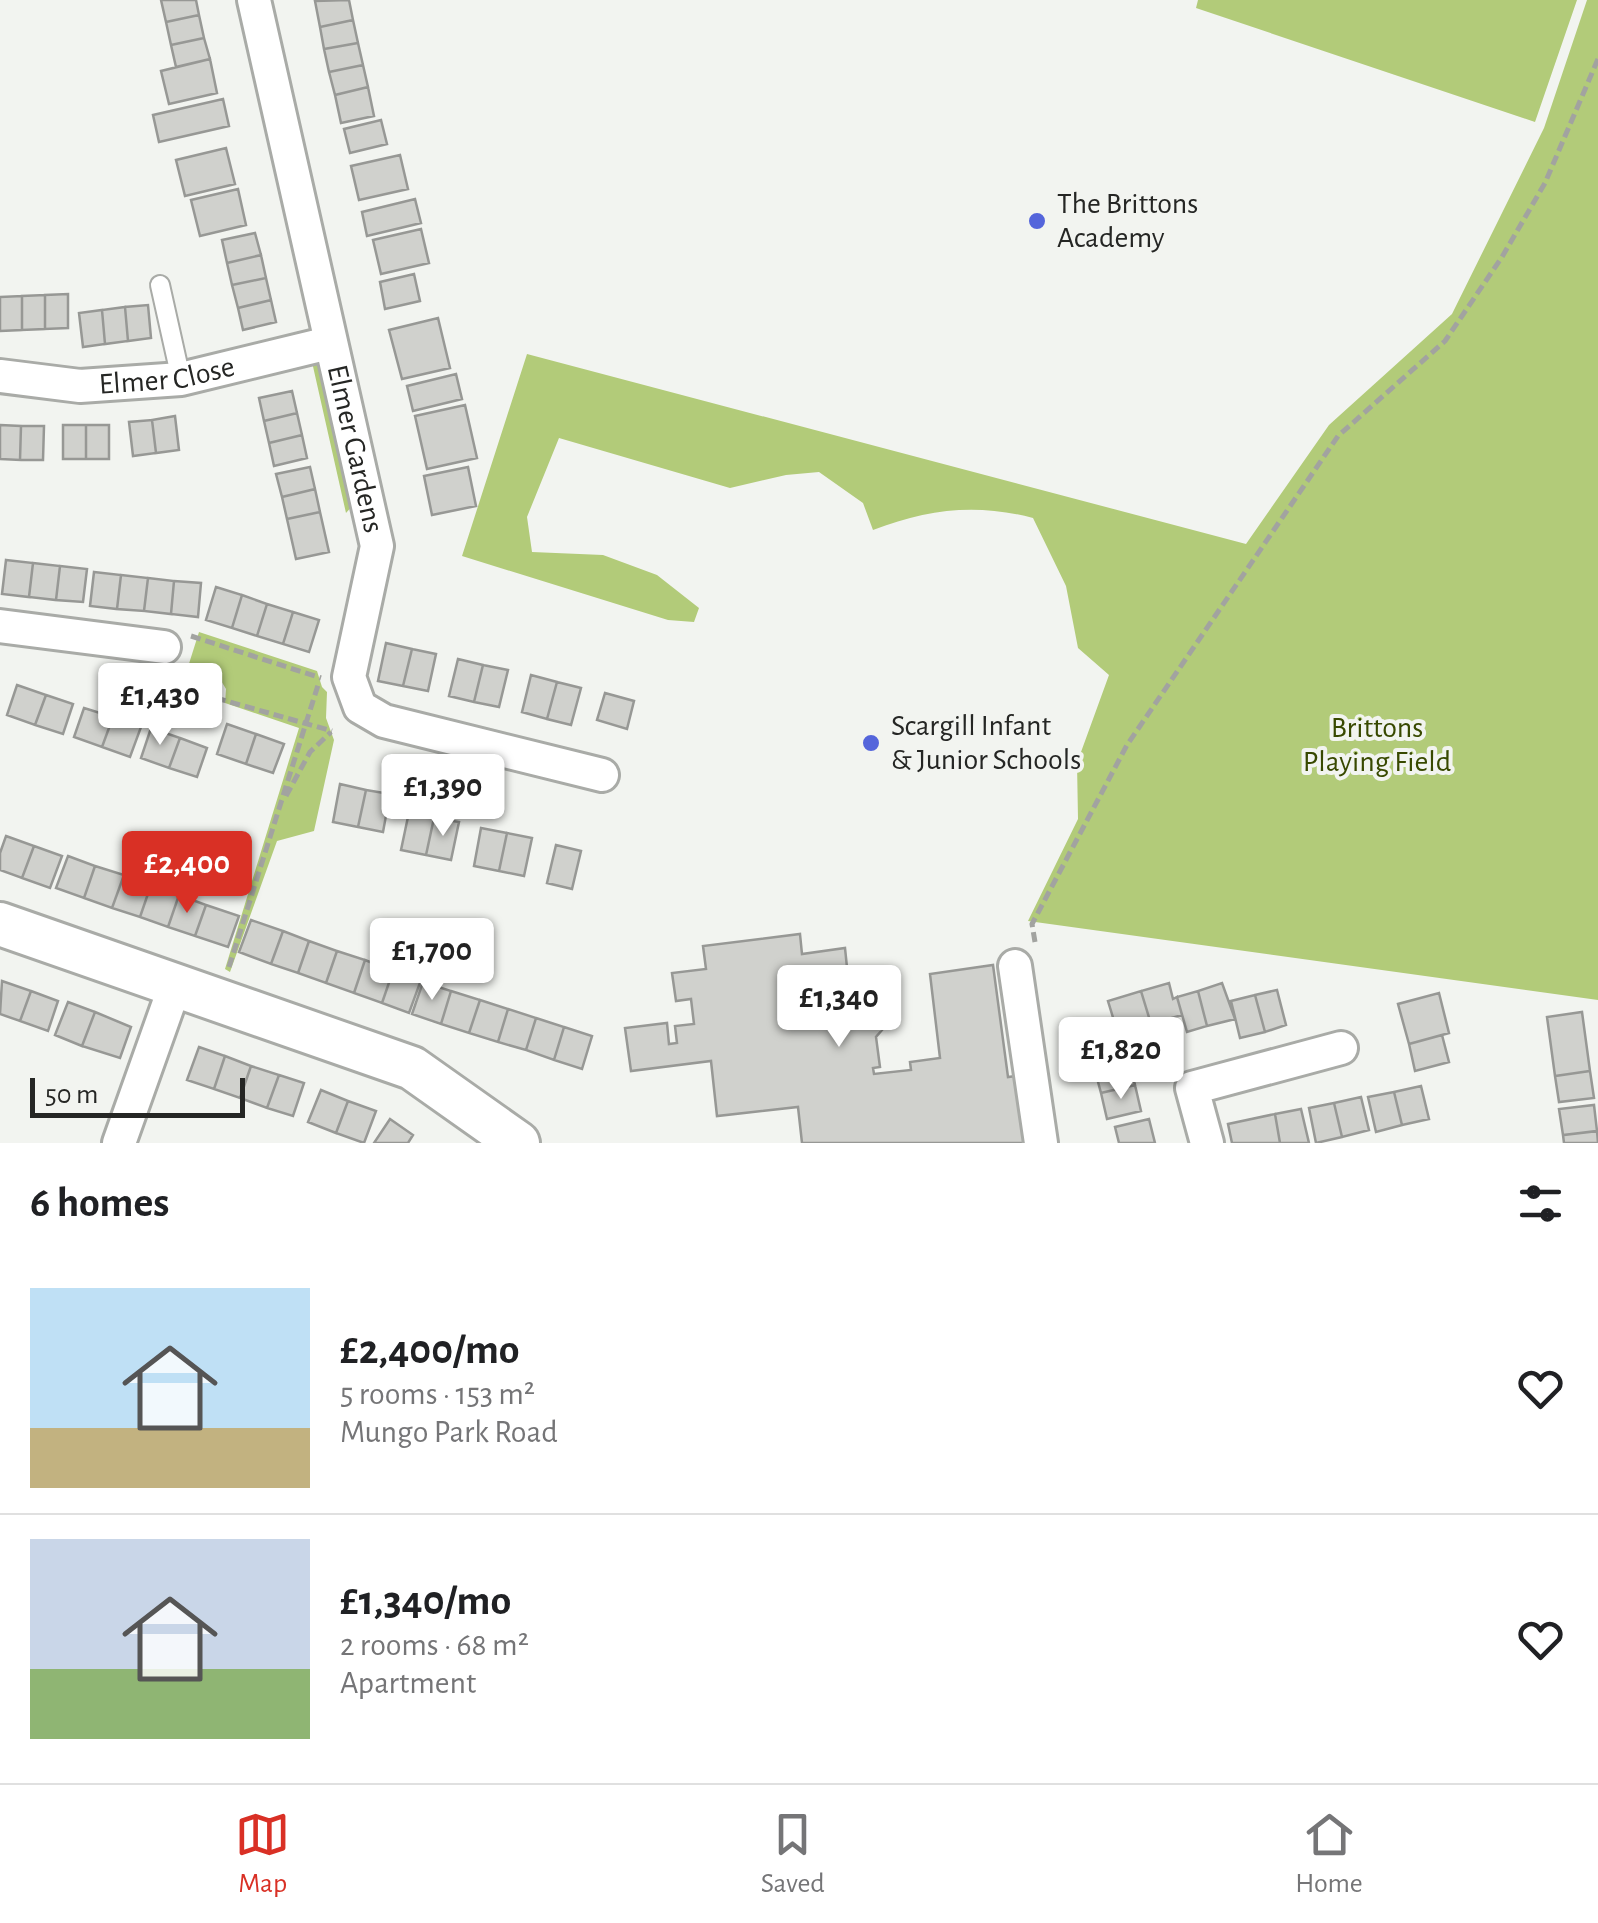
<!DOCTYPE html>
<html lang="en">
<head>
<meta charset="utf-8">
<style>
	body { margin:0; font-family:"Alegreya Sans",sans-serif; background:#f2f2f2; color:#202124; height:100vh; display:flex; flex-direction:column; font-size:38px; white-space:nowrap }
	* { box-sizing:border-box; margin:0 }
	p { font-size:32px; color:#757577 }
	.icon { flex:none; width:55px; height:55px; fill:none; stroke:currentColor; stroke-width:2; stroke-linecap:round; stroke-linejoin:round }
	.map { position:relative; height:1143px; overflow:hidden }
	.details { display:flex; flex-direction:column; background:#fff; flex:1 }
	.details>* { flex:none }
	.scale { position:absolute; left:30px; bottom:25px; width:215px; box-sizing:border-box; padding-left:10px; border:5px solid #252624; border-top:0; font-size:28px; line-height:35px; white-space:nowrap; color:#252624; -webkit-text-stroke:8px #f2f4f0; paint-order:stroke }
	.price { position:absolute; translate:-50% -85px; padding:0 22px; border-radius:10px; background:#fff; color:#222; font-size:32px; line-height:65px; filter:drop-shadow(0 2px 5px #0008) }
	.price::after { content:''; position:absolute; left:50%; top:60px; width:30px; height:22px; margin-left:-15px; background:inherit; clip-path:polygon(0 0,100% 0,50% 100%) }
	.price.on { background:#d93025; color:#fff }
	ul { padding:0; list-style:none }
	li { display:flex; align-items:center; gap:30px; height:250px; padding:0 30px }
	li+li { border-top:2px solid #e0e0e0 }
	li span { display:grid; place-items:center; flex:none; width:280px; height:200px; border-radius:0px; color:#555 }
	li>.icon { margin-inline-start:auto }
	span .icon { width:120px; height:120px; fill:#fffc; stroke-width:1 }
	li b { font-size:42px }
	h2 { display:flex; justify-content:space-between; align-items:center; height:120px; padding:0 30px; font-size:42px }
	.dock { display:flex; justify-content:space-around; align-items:center; height:140px; border-top:2px solid #e0e0e0; background:#fff; font-size:28px; color:#757577 }
	.dock a { display:grid; justify-items:center; gap:5px }
	.dock .on { color:#d93025 }
	.map>svg:first-child { display:block }
	.green { fill:#b2cb79 }
	.building { fill:#d0d1cd; stroke:#979895; stroke-width:2.5 }
	.lines { fill:none; stroke-linecap:round; stroke-linejoin:round }
	.service-casing { stroke:#a9aba7; stroke-width:22 }
	.minor-casing { stroke:#a9aba7; stroke-width:38 }
	.tertiary-casing { stroke:#a9aba7; stroke-width:48 }
	.path { stroke:#a2a3a0; stroke-width:5; stroke-dasharray:10 5; stroke-linecap:butt }
	.service { stroke:#fff; stroke-width:18 }
	.minor { stroke:#fff; stroke-width:32 }
	.tertiary { stroke:#fff; stroke-width:42 }
	.poi-dot { fill:#5465db; stroke:#f2f4f0; stroke-width:4 }
	.labels { text-anchor:middle; dominant-baseline:central; stroke-width:8; stroke-linejoin:round; paint-order:stroke }
	.poi-label { font-size:30px; fill:#252624; stroke:#f2f4f0; text-anchor:start }
	.street-label { font-size:30px; fill:#252624; stroke:#f2f4f0 }
	.park-label { font-size:30px; fill:#384900; stroke:#f2f4f0 }
</style>
</head>
<body>
<div class="map">
<svg width="1598" height="1143" viewBox="0 0 1598 1143">
	<rect width="100%" height="100%" fill="#f2f4f0"/>
	<path class="green" d="M1198,0H1577L1535,122L1196,8Z
		M1587,0H1598V1000L1028,921L1078,819L1077,763L1109,675L1078,648L1066,586L1033,518C976,503 927,509 873,530L863,503L819,472L786,475L730,488L559,438L527,517L532,552L603,555L657,575L699,608L694,622L668,620L462,556L527,354L1246,544L1329,425L1452,314L1544,128Z
		M312,362L320,364L354,504L346,513Z
		M199,632L317,671L322,687L327,692L326,718L334,740L314,831L277,841L230,972L225,969L299,728L225,703L226,689L220,679L187,670Z"/>
	<path class="building" d="M161,0H196L199,15L166,22Z
		M349,0L353,20L320,27L315,1Z
		M199,15L204,38L171,45L166,22Z
		M353,20L358,43L324,49L320,27Z
		M204,38L210,59L176,67L171,45Z
		M358,43L363,65L329,72L324,49Z
		M210,59L217,93L169,104L161,71Z
		M363,65L368,87L335,95L329,72Z
		M368,87L374,116L341,123L335,95Z
		M223,99L229,126L159,142L153,115Z
		M381,120L387,144L350,153L344,129Z
		M226,148L235,184L185,196L176,160Z
		M400,155L408,189L359,200L351,166Z
		M238,189L246,225L200,236L191,200Z
		M415,199L421,223L367,236L362,212Z
		M421,229L429,263L381,274L373,240Z
		M255,233L261,255L227,263L222,240Z
		M261,255L266,278L232,285L227,263Z
		M414,274L420,301L385,309L380,282Z
		M266,278L271,300L238,308L232,285Z
		M68,294V328L45,329V295Z
		M45,295V329L22,330V296Z
		M22,296V330L0,331V297Z
		M271,300L276,322L243,330L238,308Z
		M148,305L151,338L128,341L125,307Z
		M125,307L128,341L105,344L102,310Z
		M102,310L105,344L83,347L79,313Z
		M438,318L450,368L402,379L389,330Z
		M456,374L462,399L413,411L407,386Z
		M292,391L297,413L264,421L259,398Z
		M465,405L477,458L427,469L415,416Z
		M297,413L302,435L269,443L264,421Z
		M175,416L179,450L156,453L152,420Z
		M152,420L156,453L133,456L129,422Z
		M0,425L21,426L20,460L0,459Z
		M63,425H86V459H63Z
		M86,425H109V459H86Z
		M21,426H44L43,460H20Z
		M302,435L307,458L274,466L269,443Z
		M310,467L315,489L282,497L276,474Z
		M468,467L476,506L432,515L424,476Z
		M315,489L320,512L287,519L282,497Z
		M320,512L329,552L296,559L287,519Z
		M6,560L33,563L29,597L2,594Z
		M33,563L60,566L56,600L29,597Z
		M60,566L87,569L83,602L56,600Z
		M94,572L121,575L117,609L90,606Z
		M121,575L148,578L144,611L117,609Z
		M148,578L174,581L171,614L144,611Z
		M174,581L201,583L198,617L171,614Z
		M216,587L242,595L232,628L206,620Z
		M242,595L267,604L257,636L232,628Z
		M267,604L293,612L283,644L257,636Z
		M293,612L319,620L309,652L283,644Z
		M386,643L412,649L403,686L378,681Z
		M412,649L436,654L428,691L403,686Z
		M458,659L483,665L474,702L449,696Z
		M483,665L508,670L499,707L474,702Z
		M531,675L557,682L547,719L522,712Z
		M557,682L581,688L571,725L547,719Z
		M17,685L46,695L35,725L7,715Z
		M605,693L634,701L627,729L597,720Z
		M46,695L73,704L63,734L35,725Z
		M84,708L113,717L102,747L74,737Z
		M113,717L141,727L130,757L102,747Z
		M227,724L256,734L246,764L217,754Z
		M151,728L180,738L169,768L141,758Z
		M256,734L284,744L273,773L246,764Z
		M180,738L207,748L197,777L169,768Z
		M340,784L366,790L358,827L333,822Z
		M366,790L390,794L383,832L358,827Z
		M409,812L434,818L426,855L401,850Z
		M434,818L459,822L451,860L426,855Z
		M481,828L507,833L499,871L474,866Z
		M507,833L532,838L524,876L499,871Z
		M6,836L34,846L22,878L0,870V853Z
		M556,845L581,851L572,889L547,883Z
		M34,846L62,856L50,888L22,878Z
		M68,856L95,866L84,898L56,888Z
		M95,866L124,875L112,908L84,898Z
		M124,875L151,885L140,917L112,908Z
		M151,885L179,895L168,927L140,917Z
		M179,895L206,905L195,936L168,927Z
		M206,905L239,916L228,947L195,936Z
		M251,920L283,931L271,964L239,952Z
		M283,931L309,941L298,973L271,964Z
		M800,934L802,954L845,948L852,1016L867,1015L863,984L883,982L886,1013L873,1014L875,1025L882,1030L876,1037L880,1067L873,1068L874,1074L911,1070L910,1062L940,1058L930,974L993,965L1008,1077L1023,1075L1031,1143H802L798,1107L717,1116L711,1061L631,1071L625,1028L667,1023L669,1044L677,1043L675,1026L694,1024L691,999L676,1001L672,973L706,969L703,946Z
		M309,941L337,951L326,983L298,973Z
		M337,951L365,960L354,993L326,983Z
		M365,960L393,971L382,1003L354,993Z
		M393,971L421,980L409,1013L382,1003Z
		M2,981L31,991L20,1021L0,1014Z
		M423,982L451,991L441,1024L412,1014Z
		M1169,983L1173,999L1177,997L1182,1015L1151,1024L1141,991Z
		M1222,983L1235,1019L1207,1026L1198,991Z
		M1277,990L1286,1025L1265,1032L1255,995Z
		M31,991L58,1001L48,1031L20,1021Z
		M451,991L480,1000L469,1033L441,1024Z
		M1141,991L1151,1024L1118,1034L1108,1001Z
		M1198,991L1207,1026L1187,1032L1177,997Z
		M1439,993L1449,1033L1409,1044L1398,1004Z
		M1255,995L1265,1032L1240,1038L1231,1001Z
		M480,1000L508,1009L498,1042L469,1033Z
		M68,1002L95,1012L82,1046L55,1035Z
		M508,1009L536,1018L526,1050L498,1042Z
		M95,1012L131,1027L120,1058L82,1046Z
		M1582,1012L1590,1071L1555,1076L1547,1017Z
		M536,1018L564,1027L554,1060L526,1050Z
		M564,1027L592,1036L582,1069L554,1060Z
		M1442,1035L1449,1062L1415,1071L1409,1044Z
		M199,1047L225,1056L214,1089L187,1080Z
		M225,1056L251,1066L240,1098L214,1089Z
		M1128,1059L1135,1085L1101,1093L1094,1067Z
		M251,1066L279,1075L267,1108L240,1098Z
		M1590,1071L1594,1098L1559,1102L1555,1076Z
		M279,1075L304,1083L293,1116L267,1108Z
		M1135,1085L1141,1111L1107,1119L1101,1093Z
		M1421,1086L1429,1119L1402,1125L1394,1092Z
		M321,1090L348,1101L336,1133L308,1122Z
		M1394,1092L1402,1125L1376,1132L1368,1097Z
		M1361,1097L1369,1130L1342,1137L1334,1103Z
		M348,1101L376,1111L364,1143L336,1133Z
		M1334,1103L1342,1137L1316,1143L1309,1108Z
		M1594,1105L1597,1131L1563,1135L1559,1109Z
		M1301,1109L1309,1143H1280L1275,1114Z
		M1275,1114L1280,1143H1232L1228,1124Z
		M390,1119L413,1135L408,1143H374Z
		M1149,1119L1155,1143H1119L1115,1127Z
		M1597,1131L1598,1143H1564L1563,1135Z"/>
	<g class="lines">
		<g class="service-casing">
			<path id="service" d="M160,285L181,379"/>
		</g>
		<g class="minor-casing">
			<g id="minor">
				<path id="s1" d="M254,0L377,546L349,677L360,707L384,721L602,775"/>
				<path id="s2" d="M0,376L80,386L181,379L329,343"/>
				<path d="M0,626L164,647"/>
				<path d="M1015,966L1041,1143"/>
				<path d="M119,1143L176,983"/>
				<path d="M1207,1143L1192,1088L1341,1048"/>
			</g>
		</g>
		<g class="tertiary-casing">
			<path id="tertiary" d="M0,924L412,1068L518,1143"/>
		</g>
		<path class="path" d="M191,636L321,678
			M173,673L180,696L216,698L332,731
			M286,796L310,752L331,732
			M1035,942L1032,924L1127,745L1338,436L1445,341L1502,257L1545,183L1598,59
			M229,967L319,682"/>
		<use href="#service" class="service"/>
		<use href="#minor" class="minor"/>
		<use href="#tertiary" class="tertiary"/>
	</g>
	<g class="poi-dot">
		<circle cx="1037" cy="221" r="10"/>
		<circle cx="871" cy="743" r="10"/>
	</g>
	<g class="labels">
		<g class="poi-label">
			<text x="1057" y="204">The Brittons<tspan x="1057" dy="34">Academy</tspan></text>
			<text x="891" y="726">Scargill Infant<tspan x="891" dy="34">&amp; Junior Schools</tspan></text>
		</g>
		<g class="street-label">
			<text stroke="none"><textPath href="#s2" startOffset="168">Elmer Close</textPath></text>
			<text stroke="none"><textPath href="#s1" startOffset="460">Elmer Gardens</textPath></text>
		</g>
		<g class="park-label">
			<text x="1377" y="728">Brittons<tspan x="1377" dy="34">Playing Field</tspan></text>
		</g>
	</g>
</svg>
<div class="scale">50 m</div>
<b class="price" style="left:160px;top:748px">£1,430</b>
<b class="price" style="left:443px;top:839px">£1,390</b>
<b class="price on" style="left:187px;top:916px">£2,400</b>
<b class="price" style="left:432px;top:1003px">£1,700</b>
<b class="price" style="left:839px;top:1050px">£1,340</b>
<b class="price" style="left:1121px;top:1102px">£1,820</b>
</div>
<section class="details">
<h2>6 homes<svg class="icon" aria-label="filters" viewBox="0 0 24 24"><path d="M4 7h16M4 17h16"/><circle cx="9" cy="7" r="2"/><circle cx="15" cy="17" r="2"/></svg></h2>
<ul>
<li><span style="background:linear-gradient(#bfe0f5 70%,#c2b280 0)"><svg class="icon" aria-label="home" viewBox="0 0 24 24"><path d="M3 11l9-7 9 7M6 9v11h12V9"/></svg></span><div><b>£2,400/mo</b><p>5 rooms · 153 m²</p><p>Mungo Park Road</p></div><svg class="icon" aria-label="heart" viewBox="0 0 24 24"><path d="M12 20l-8-8c-3-5 5-10 8-4 3-6 11-1 8 4z"/></svg></li>
<li><span style="background:linear-gradient(#c9d6e8 65%,#8fb573 0)"><svg class="icon" aria-label="home" viewBox="0 0 24 24"><path d="M3 11l9-7 9 7M6 9v11h12V9"/></svg></span><div><b>£1,340/mo</b><p>2 rooms · 68 m²</p><p>Apartment</p></div><svg class="icon" aria-label="heart" viewBox="0 0 24 24"><path d="M12 20l-8-8c-3-5 5-10 8-4 3-6 11-1 8 4z"/></svg></li>
</ul>
</section>
<nav class="dock">
<a class="on"><svg class="icon" aria-label="map" viewBox="0 0 24 24"><path d="M3 6l6-2 6 2 6-2v14l-6 2-6-2-6 2zM9 4v14M15 6v14"/></svg>Map</a>
<a><svg class="icon" aria-label="saved" viewBox="0 0 24 24"><path d="M7 4h10v16l-5-4-5 4z"/></svg>Saved</a>
<a><svg class="icon" aria-label="home" viewBox="0 0 24 24"><path d="M3 11l9-7 9 7M6 9v11h12V9"/></svg>Home</a>
</nav>
</body>
</html>
